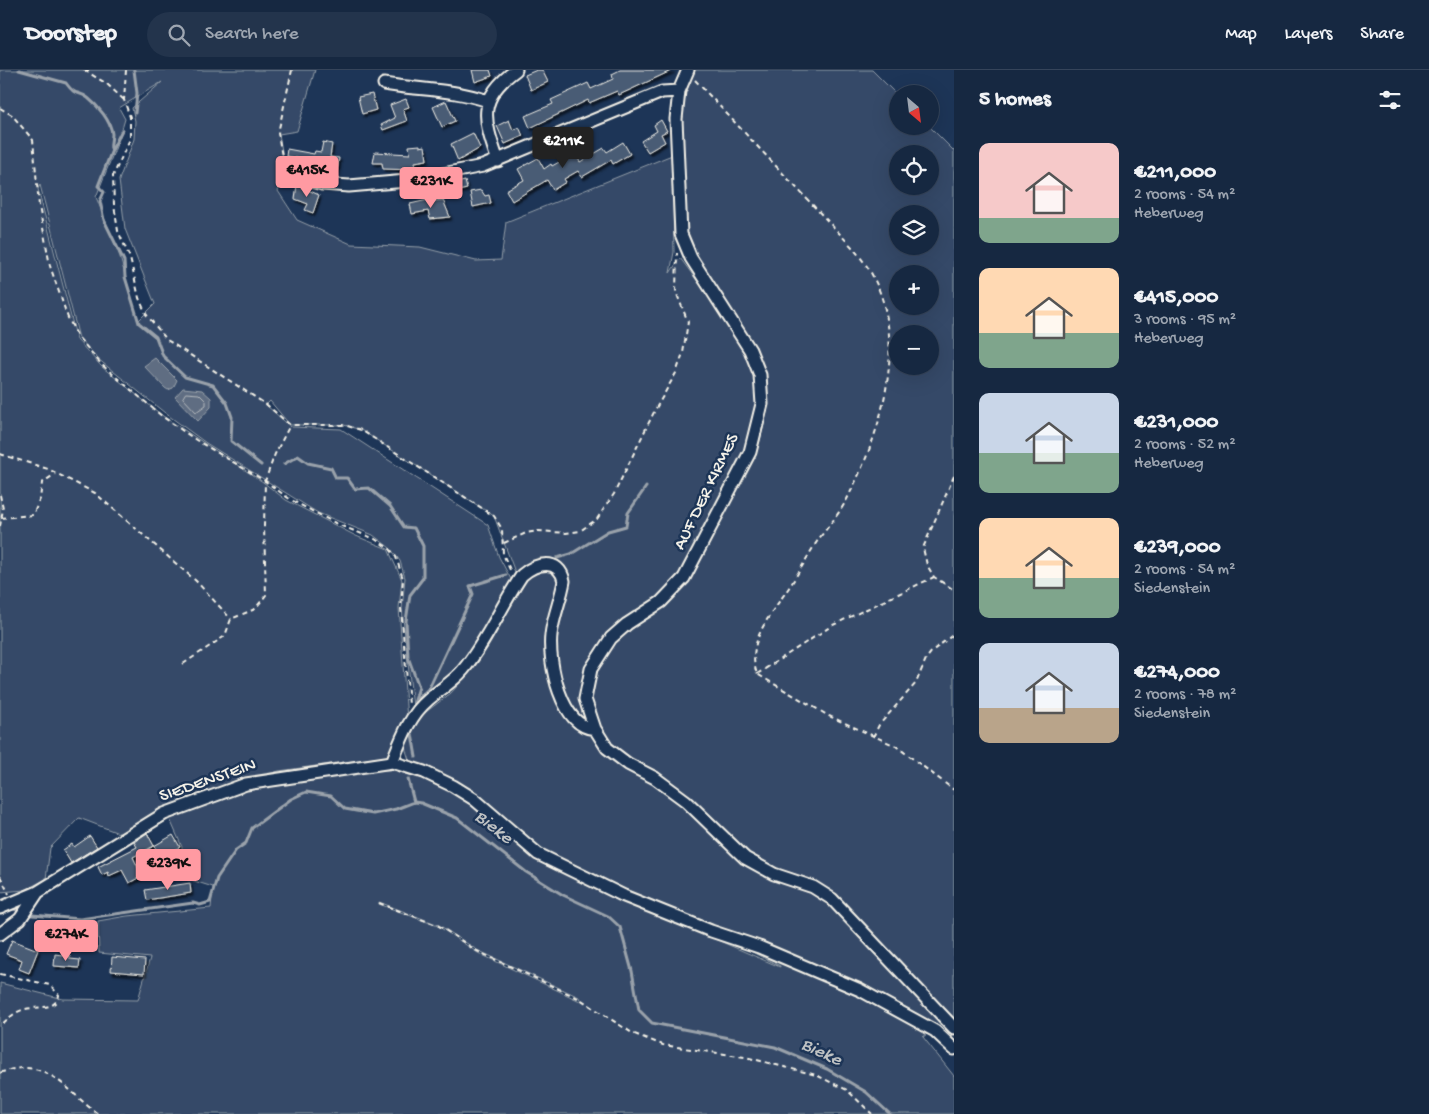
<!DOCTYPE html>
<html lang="en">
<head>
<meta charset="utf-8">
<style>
	body { margin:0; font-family:"Gochi Hand",sans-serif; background:#23344c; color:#f1f3f6; height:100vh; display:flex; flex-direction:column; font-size:19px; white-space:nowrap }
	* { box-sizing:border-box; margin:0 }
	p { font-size:16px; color:#9ea6b1 }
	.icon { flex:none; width:28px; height:28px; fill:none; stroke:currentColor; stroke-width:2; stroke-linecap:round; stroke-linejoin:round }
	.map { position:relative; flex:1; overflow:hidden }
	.sheet { display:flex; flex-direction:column; background:#162841; width:475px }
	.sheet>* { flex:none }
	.needle { width:32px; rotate:152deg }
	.fabs { position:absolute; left:889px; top:15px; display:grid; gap:10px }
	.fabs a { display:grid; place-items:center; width:50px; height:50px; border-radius:50%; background:#162841; box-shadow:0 5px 20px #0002,0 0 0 1px #35445a; font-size:25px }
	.price { position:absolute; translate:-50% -42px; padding:0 11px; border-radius:5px; background:#ff9aa2; color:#111; font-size:16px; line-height:32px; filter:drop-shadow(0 1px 2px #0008) }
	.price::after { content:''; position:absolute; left:50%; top:30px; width:15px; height:11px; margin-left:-8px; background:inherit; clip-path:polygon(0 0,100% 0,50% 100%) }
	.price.active { background:#222; color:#fff }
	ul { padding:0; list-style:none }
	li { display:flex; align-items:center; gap:15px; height:125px; padding:0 25px }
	li span { display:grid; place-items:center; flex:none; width:140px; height:100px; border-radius:10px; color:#555 }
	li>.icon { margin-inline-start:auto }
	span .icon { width:60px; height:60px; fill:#fffc; stroke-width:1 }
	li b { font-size:21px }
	h2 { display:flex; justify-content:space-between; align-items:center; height:60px; padding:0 25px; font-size:21px }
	header { display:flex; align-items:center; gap:30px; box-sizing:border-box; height:70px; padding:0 25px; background:#162841; border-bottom:1px solid #35445a }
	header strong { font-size:24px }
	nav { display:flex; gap:28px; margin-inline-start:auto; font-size:18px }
	.search { width:350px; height:45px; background:#23344c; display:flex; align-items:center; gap:12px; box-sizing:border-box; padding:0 18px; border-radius:28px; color:#9ea6b1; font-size:19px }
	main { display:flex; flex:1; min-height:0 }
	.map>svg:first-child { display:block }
	.green { fill:#354a67; stroke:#949ea8; fill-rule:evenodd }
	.water { fill:#5e6d82; stroke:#9aa2ab }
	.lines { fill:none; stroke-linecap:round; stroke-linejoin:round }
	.shore { stroke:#b8bcbf; stroke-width:1 }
	.stream { stroke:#9aa2ab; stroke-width:3 }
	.building { fill:#485b74; stroke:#f4f1e8; filter:url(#shadow) }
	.minor-casing { stroke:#f4f1e8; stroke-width:15 }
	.path { stroke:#f4f1e8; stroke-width:2; stroke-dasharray:5 4; stroke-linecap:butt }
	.minor { stroke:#1d3557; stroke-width:11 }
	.labels { text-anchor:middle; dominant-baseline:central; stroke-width:5; stroke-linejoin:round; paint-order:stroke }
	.street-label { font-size:18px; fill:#f4f1e8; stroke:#1d3557 }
	.water-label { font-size:19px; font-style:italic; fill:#c0c3c4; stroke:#1d3557 }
</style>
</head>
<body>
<header>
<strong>Doorstep</strong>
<div class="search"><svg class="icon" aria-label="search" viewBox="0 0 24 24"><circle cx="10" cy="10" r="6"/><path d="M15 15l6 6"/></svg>Search here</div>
<nav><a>Map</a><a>Layers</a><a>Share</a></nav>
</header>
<main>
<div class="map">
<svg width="954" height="1044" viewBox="0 0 954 1044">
	<defs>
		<filter id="shadow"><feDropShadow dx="2" dy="3" stdDeviation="1" flood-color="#0009"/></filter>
	</defs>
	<rect width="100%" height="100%" fill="#1d3557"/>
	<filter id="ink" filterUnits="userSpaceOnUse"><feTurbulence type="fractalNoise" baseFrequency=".02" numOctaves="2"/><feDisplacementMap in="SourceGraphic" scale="10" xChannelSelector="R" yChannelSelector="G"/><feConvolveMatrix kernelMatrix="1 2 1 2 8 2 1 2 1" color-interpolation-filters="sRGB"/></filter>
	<g filter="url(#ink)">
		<path class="green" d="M0,0H315L297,61L279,64L283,87L291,96L278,121L297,150L351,174L420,177L476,191L501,190L506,152L672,85L674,182L670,203L680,188L728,252L749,288L760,323L749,373L688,491L674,513L685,516L759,374L767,343V313L755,278L698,189L688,169L683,138L680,49L683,24L694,0H872L897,25L898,56H929L954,81V948L952,946L923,967L954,1006V1044H0V913L63,929L138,930L150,888L99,883L98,851L127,846L211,838L213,817L178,806L182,777L169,747L245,718L374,700H394L418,708L422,697L409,690L404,674L422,645L451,623L474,597L500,554L519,513L494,446L361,360L344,355H290L270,331L266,335L291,357L341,359L488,455L499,487L513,513C496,543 480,574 456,600C443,613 426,624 413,638L402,539L405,508L400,491L390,478L373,465L318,443L206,373L165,343L98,289L79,268L40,115L38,119L77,270L102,297L163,346L263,412L286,430L356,466L388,479L402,510L399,538L407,650L389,686L279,701L244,711L121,764L79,748L50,778L46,809L25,820L0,822ZM162,12L132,38L135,51L134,69L119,110L125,159L155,234L138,251L120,187L96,127L119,69L125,49L119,38ZM898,84H930V116H898ZM898,144H930V176H898ZM898,204H930V236H898ZM898,264H930V296H898ZM627,820L780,896V897L624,830ZM379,832L439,855L477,880L579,927L580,931L478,883L438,856L379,834Z"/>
		<path class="water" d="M155,288L177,310L173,318L168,320L165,318L144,296Z
			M183,318L202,320L211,328V337L198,351L175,327Z"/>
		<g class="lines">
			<path class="shore" d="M186,323L199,324L206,331V335L196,342L183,328Z"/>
			<path class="stream" d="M19,0L66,13C76,27 77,20 88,28C98,36 111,51 112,64C112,70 110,73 111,79
				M134,0L137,23L135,43
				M122,60L112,80L98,116L104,122L100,131L104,150L124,191L125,207L139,253L156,267L163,286L185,307L213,315L227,333L232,347L231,371L261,395
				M284,394L298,386L308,393L331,398L336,408H347L355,419L369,418L390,436L404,457L414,458L423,476V508L410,525L406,551L408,587L419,617L414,634
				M557,488L571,484L608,461L626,456L628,443L646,417
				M414,633L429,618L473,524L470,516L506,505
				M412,664L416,687
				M408,709L414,732
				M10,838L21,841
				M32,845L80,849L193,833L200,835L210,832L217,808L236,780L246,773L252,758L291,729L306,722L331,726L345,739L373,744L396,739L414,732L421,733L457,748L526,802L563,825L608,846L620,857L632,901L639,940L652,953L775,977L827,999L866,1022L890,1044"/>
		</g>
		<path class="building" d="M472,0H490L492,6L475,12Z
			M537,0H542L548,12L531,20L525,5Z
			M620,0H673L619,25L617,21L589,33L588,30L530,58L525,46L553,34L551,30L588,13L591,19L613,9L612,4Z
			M372,24L376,40L362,44L358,27Z
			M406,29L409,37L403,39L407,51L383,60L381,55L395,48L390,35Z
			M446,31L455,51L442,57L433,37Z
			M509,50L513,60L519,57L523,66L505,74L497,56Z
			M661,50L667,61L661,64L665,72L648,82L641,71L657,61L654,55Z
			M473,63L480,78L458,91L451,74Z
			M323,72L332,74L330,87L339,88L337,101L300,94L301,89L286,86L287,79L314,84L315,81L321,82Z
			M623,72L630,84L613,94L611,90L582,107L578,101L564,109L566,112L553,120L547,110L512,131L506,120L524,110L518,99L538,88L544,99L551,94L552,96L568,87L563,78L570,74L580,92L604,78L607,82Z
			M420,75V77L425,76L427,90L415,92L416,100L383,99L382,93H373L375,82L410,84L409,76Z
			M465,111L467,119L449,123L447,115Z
			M297,115L319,125L313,143L305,140L308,134L295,129Z
			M481,120L485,126L489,125L491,133L473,137L470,122Z
			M432,129L434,131L443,130L450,147L430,149L428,141L412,144L410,134Z
			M147,763L154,776L173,765L180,777L161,788L154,776L133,787L142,806L129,813L122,800L109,806L108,802L102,805L98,797L137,777L134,772Z
			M90,766L97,777L71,793L63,780L72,774L74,777Z
			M190,813L191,823L147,830L145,820Z
			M12,870L38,880L29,903L19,899L22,890L6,884Z
			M55,884L70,886V889L80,890L79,898L54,896Z
			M112,887L145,890L144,904L111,901Z"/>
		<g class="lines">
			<g class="minor-casing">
				<path id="minor" d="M688,0L679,21L676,49L681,164L691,188L750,280L760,305L762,334L750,382L684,508L661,532L627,554L611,568L591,599L585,629L595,659L607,678L628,694L655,708L686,731L745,788L774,804L813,817L832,829L954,958
					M384,14C419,20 453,19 488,31
					M498,91C484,50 476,29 516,0
					M308,110L322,114L349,116L407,111L483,96L662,22L679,21
					M392,692C401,670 409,646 428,630C440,619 453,612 463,600C487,571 501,536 522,505C536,493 559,487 564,511C561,529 553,547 551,565C548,593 561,657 595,659
					M0,838L38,822L164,744L246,714L392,692L424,702L453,716L474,729L538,784L624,826L711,861L759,877L860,920L935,961L954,979
					M0,864L20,849L38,822"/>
			</g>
			<path class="path" d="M84,0L107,14L124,30
				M84,0H92
				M126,0L124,30L130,47V69L113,106L114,135L118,161L130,188L139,228L146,244L167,270L267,335L290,355H344L361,360L494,446L502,459L503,484L511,502
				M292,0L278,63L282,87L300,104
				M695,10L854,179C859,186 865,193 870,201C909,269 883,358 850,423C842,441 829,455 818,470C808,485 800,501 790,516C773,542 745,571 757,604L829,646L896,676L954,720
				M0,38L12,45L33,70L39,136L50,196L68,248L78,267L102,295L163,347L196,370L265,411L291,430L339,455L375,469L390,479L396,487L403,509L401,538L409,635
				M0,384L48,399L95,423L196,511L231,549
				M954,406L923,478L927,495L934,507L954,520
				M0,425L3,439L0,456
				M1,448L33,445L40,429L42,413L55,404
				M504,473L526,463L538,461L566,463L580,461L597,449L614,424L655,340L676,303L683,283L688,252L676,222L677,183
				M183,594L225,566L231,549L255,539L266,525L264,457L265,411L275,384L290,355
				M757,604L833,555L934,507
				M873,667L879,655L916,613L926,589L932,581L954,564
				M0,806L9,824
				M379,833L439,856L477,881L580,929L632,963L663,975L745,987L816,1005L847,1020L872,1044
				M0,904L50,915L59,925C56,942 35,935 22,940C13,943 7,950 0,956
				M0,1003C47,985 64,1019 98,1044"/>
			<use href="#minor" class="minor"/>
		</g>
	</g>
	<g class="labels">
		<g class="street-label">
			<text transform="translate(707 422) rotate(-64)">AUF DER KIRMES</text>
			<text transform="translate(208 711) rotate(-19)">SIEDENSTEIN</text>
		</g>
		<g class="water-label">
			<text transform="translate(493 758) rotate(38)">Bieke</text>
			<text transform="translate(821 983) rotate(25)">Bieke</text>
		</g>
	</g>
</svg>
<div class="fabs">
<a><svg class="needle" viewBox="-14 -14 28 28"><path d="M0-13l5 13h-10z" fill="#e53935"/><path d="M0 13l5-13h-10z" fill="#9ea6b1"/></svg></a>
<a><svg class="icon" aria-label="locate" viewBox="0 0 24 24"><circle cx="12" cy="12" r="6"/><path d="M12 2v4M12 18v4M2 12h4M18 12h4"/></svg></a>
<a><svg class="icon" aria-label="layers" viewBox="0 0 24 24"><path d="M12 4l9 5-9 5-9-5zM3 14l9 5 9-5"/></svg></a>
<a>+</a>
<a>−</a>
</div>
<b class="price active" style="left:563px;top:99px">€211K</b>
<b class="price" style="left:307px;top:128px">€415K</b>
<b class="price" style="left:431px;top:139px">€231K</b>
<b class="price" style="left:168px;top:821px">€239K</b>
<b class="price" style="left:66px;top:892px">€274K</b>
</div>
<section class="sheet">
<h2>5 homes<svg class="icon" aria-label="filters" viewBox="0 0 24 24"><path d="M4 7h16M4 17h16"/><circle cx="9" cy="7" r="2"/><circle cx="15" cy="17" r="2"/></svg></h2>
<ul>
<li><span style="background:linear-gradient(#f6c9c9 75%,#7fa58c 0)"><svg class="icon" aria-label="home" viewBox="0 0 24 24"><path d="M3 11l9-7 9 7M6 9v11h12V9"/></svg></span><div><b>€211,000</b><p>2 rooms · 54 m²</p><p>Heberweg</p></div></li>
<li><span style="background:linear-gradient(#ffd9b3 65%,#7fa58c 0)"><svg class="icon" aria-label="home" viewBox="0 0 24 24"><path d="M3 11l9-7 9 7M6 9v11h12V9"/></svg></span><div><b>€415,000</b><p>3 rooms · 95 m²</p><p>Heberweg</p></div></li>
<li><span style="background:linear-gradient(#c9d6e8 60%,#7fa58c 0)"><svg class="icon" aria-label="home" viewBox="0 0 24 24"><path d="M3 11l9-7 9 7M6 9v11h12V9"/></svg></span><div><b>€231,000</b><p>2 rooms · 52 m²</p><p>Heberweg</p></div></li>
<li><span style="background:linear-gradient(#ffd9b3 60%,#7fa58c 0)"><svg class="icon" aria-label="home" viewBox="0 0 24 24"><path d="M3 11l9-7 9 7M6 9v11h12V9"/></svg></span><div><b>€239,000</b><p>2 rooms · 54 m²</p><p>Siedenstein</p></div></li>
<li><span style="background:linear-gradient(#c9d6e8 65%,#b9a48a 0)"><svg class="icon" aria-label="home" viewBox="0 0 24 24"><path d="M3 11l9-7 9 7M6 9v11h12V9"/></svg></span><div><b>€274,000</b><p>2 rooms · 78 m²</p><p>Siedenstein</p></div></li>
</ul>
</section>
</main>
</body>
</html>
